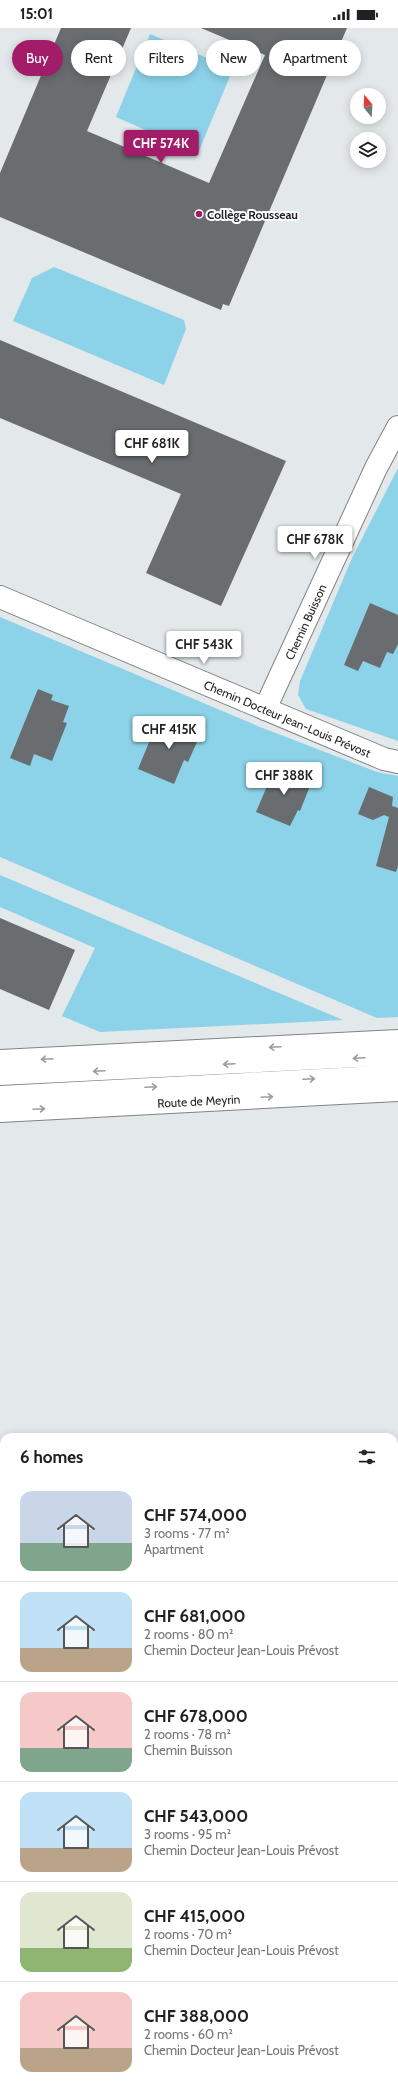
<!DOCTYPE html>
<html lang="en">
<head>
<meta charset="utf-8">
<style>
	body { margin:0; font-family:Cabin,sans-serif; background:#f6f6f6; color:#202124; height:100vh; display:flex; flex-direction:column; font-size:15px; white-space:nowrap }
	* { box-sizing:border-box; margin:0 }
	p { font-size:13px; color:#757577 }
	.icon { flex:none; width:22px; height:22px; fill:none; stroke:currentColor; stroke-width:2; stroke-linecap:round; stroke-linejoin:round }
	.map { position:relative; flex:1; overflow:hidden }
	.drawer { position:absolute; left:0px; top:1405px; width:398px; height:656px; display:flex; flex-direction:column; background:#fff; border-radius:12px 12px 0 0; box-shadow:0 2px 10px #0003 }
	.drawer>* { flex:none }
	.hud { position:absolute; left:12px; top:12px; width:374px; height:36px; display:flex; gap:8px }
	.needle { width:26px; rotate:342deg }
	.controls { position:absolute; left:350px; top:60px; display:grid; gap:8px }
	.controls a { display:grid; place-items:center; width:36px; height:36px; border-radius:50%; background:#fff; box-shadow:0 2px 10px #0003; font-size:20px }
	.price { position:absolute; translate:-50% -34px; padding:0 9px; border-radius:4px; background:#fff; color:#222; font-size:13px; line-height:26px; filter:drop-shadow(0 1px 2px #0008) }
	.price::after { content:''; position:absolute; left:50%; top:24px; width:12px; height:9px; margin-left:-6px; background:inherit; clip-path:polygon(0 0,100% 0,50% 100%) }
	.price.current { background:#a21c69; color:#fff }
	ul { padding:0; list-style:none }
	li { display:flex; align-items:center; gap:12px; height:100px; padding:0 20px }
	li+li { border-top:1px solid #e0e0e0 }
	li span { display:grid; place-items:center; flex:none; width:112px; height:80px; border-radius:12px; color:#555 }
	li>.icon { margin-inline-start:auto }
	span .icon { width:48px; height:48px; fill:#fffc; stroke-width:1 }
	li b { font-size:17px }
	h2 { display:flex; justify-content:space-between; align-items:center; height:48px; padding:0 20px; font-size:17px }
	.pill { padding:0 14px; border-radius:18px; background:#fff; box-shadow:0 2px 10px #0003; font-size:14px; line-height:36px }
	.pill.current { background:#a21c69; color:#fff }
	.status { display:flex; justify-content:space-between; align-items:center; height:28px; padding:0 20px; background:#fff; direction:ltr }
	.status svg { height:11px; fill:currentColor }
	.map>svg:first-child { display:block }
	.green { fill:#8cd2e8 }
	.water { fill:#7988c5; stroke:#5f6a95 }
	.building { fill:#696d70 }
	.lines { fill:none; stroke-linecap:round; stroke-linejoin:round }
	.lane-casing { stroke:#7f8486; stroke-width:20 }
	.street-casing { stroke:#7f8486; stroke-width:24 }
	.primary-casing { stroke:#7f8486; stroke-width:24 }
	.lane { stroke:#fff; stroke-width:18 }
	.street { stroke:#fff; stroke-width:22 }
	.primary { stroke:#fff; stroke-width:22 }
	.oneway { stroke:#9c9c9d }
	.poi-dot { fill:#a21c69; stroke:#fff; stroke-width:1.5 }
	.labels { text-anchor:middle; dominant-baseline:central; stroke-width:4; stroke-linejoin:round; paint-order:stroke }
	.poi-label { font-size:12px; font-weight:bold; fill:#222425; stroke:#fff; text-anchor:start }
	.street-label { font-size:12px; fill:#222425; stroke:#fff }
</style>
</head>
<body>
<div class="status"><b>15:01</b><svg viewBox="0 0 49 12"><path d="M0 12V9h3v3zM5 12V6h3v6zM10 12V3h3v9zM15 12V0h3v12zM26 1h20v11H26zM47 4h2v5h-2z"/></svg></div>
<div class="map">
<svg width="398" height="2061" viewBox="0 0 398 2061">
	<rect width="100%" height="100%" fill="#e3e8ea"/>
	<path class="green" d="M150,6L233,41L198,125L116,89Z
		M54,239L184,292L186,301L164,357L13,293L32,250Z
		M398,440V713L306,681L298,667L300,653L352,530Z
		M0,589L260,699L377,744L398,748V989L377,990L0,829Z
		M0,847L343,992L100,1004L62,988L95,920L0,879Z
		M398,1488V1520L394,1519V1488Z
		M0,1593L4,1594V2057H24L22,2061H0Z
		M397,1685H398V1720L394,1719V1699Z
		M369,2057H391L390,2061H368Z"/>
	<path class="water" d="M394,1914L398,1915V1958L394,1957Z"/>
	<path class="building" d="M61,0H131L87,103L209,155L265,27L201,0H347L229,278L223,276L221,282L0,189V145Z
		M0,312L286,433L221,578L146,545L181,466L0,390Z
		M370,575L398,587V616L393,626L387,624L380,640L363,633L358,643L344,637Z
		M38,661L53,667L51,672L69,678L63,694L67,695L52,733L34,726L30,738L10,730Z
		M160,688L201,705L188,734L184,732L174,756L138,741Z
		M276,737L312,753L300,783L298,782L290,798L256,784Z
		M369,759L393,769L392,778L398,780V838L396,844L376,838L389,789L384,787L373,792L358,786Z
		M0,890L75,922L49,982L0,961Z
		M0,1547L4,1548V1594L0,1593Z
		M0,1731L4,1732V1780L0,1779Z
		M394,1854L398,1855V1915L394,1914Z
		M0,1938L4,1940V1966L0,1974Z
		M398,2025V2061H390L391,2057H394V2042Z
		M134,2057H199L198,2061H150Z
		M264,2057H273L272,2061H264Z
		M281,2057H351L350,2061H296Z"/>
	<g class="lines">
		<g class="lane-casing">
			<path id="lane" d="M0,1048L398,1028
				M0,1067L398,1046"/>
		</g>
		<g class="street-casing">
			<g id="street">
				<path id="s1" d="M0,569L384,731L398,734"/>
				<path id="s2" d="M265,681L376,440L398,399"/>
				<path d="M51,2061L55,2057"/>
			</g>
		</g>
		<g class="primary-casing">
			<g id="primary">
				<path d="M0,1033L398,1013"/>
				<path id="s3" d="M0,1083L398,1062"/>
			</g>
		</g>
		<use href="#lane" class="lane"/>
		<use href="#street" class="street"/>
		<use href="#primary" class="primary"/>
	</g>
	<defs><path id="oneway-shaft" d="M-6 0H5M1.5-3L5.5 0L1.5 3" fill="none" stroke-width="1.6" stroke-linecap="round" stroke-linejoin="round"/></defs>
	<g class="oneway">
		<use href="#oneway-shaft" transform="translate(275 1019) rotate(177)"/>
		<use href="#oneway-shaft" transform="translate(359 1030) rotate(177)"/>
		<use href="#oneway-shaft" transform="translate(47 1031) rotate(177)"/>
		<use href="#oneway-shaft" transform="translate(229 1036) rotate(177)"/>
		<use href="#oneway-shaft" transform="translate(99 1043) rotate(177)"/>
		<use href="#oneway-shaft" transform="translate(309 1051) rotate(-3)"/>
		<use href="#oneway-shaft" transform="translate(151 1059) rotate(-3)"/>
		<use href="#oneway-shaft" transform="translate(267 1069) rotate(-3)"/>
		<use href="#oneway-shaft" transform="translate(39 1081) rotate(-3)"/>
	</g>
	<circle class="poi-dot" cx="199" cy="186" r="4"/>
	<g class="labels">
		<g class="poi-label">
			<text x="207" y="186">Collège Rousseau</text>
		</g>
		<g class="street-label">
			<text stroke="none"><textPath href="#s2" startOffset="96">Chemin Buisson</textPath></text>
			<text stroke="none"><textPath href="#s1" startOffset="312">Chemin Docteur Jean-Louis Prévost</textPath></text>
			<text stroke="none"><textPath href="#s3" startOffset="199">Route de Meyrin</textPath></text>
		</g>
	</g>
</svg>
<div class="controls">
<a><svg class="needle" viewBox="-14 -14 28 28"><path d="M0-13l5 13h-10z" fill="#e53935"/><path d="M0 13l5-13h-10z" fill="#757577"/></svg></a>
<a><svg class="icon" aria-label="layers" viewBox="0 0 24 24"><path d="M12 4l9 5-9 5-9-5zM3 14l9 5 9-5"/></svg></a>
</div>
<b class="price current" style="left:161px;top:136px">CHF 574K</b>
<b class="price" style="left:152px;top:436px">CHF 681K</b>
<b class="price" style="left:315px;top:532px">CHF 678K</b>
<b class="price" style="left:204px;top:637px">CHF 543K</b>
<b class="price" style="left:169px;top:722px">CHF 415K</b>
<b class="price" style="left:284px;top:768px">CHF 388K</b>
<div class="hud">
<a class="pill current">Buy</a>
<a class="pill">Rent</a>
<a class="pill">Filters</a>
<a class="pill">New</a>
<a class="pill">Apartment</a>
</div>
<section class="drawer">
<h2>6 homes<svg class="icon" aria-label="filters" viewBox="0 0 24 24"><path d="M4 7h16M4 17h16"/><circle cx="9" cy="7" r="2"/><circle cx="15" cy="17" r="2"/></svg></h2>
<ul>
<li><span style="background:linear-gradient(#c9d6e8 65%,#7fa58c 0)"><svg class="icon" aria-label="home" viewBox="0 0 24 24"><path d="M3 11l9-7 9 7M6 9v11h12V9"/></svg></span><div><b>CHF 574,000</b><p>3 rooms · 77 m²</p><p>Apartment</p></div></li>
<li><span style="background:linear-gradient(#bfe0f5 70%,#b9a48a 0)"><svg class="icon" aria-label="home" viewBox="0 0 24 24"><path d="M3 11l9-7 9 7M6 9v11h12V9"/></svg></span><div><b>CHF 681,000</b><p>2 rooms · 80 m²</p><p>Chemin Docteur Jean-Louis Prévost</p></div></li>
<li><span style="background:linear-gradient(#f6c9c9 70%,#7fa58c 0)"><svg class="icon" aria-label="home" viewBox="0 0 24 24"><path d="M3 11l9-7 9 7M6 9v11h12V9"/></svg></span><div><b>CHF 678,000</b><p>2 rooms · 78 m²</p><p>Chemin Buisson</p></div></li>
<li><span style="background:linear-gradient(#bfe0f5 70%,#b9a48a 0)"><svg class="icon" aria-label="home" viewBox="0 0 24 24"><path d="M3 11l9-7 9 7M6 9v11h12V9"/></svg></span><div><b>CHF 543,000</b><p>3 rooms · 95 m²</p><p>Chemin Docteur Jean-Louis Prévost</p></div></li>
<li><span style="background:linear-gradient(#dfe7d0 70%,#8fb573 0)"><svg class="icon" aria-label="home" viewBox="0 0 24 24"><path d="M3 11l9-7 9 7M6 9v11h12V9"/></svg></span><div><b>CHF 415,000</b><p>2 rooms · 70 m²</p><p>Chemin Docteur Jean-Louis Prévost</p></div></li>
<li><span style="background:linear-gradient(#f6c9c9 70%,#b9a48a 0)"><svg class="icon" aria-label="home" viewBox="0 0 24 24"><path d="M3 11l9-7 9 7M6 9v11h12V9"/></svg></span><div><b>CHF 388,000</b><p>2 rooms · 60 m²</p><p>Chemin Docteur Jean-Louis Prévost</p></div></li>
</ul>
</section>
</div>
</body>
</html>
